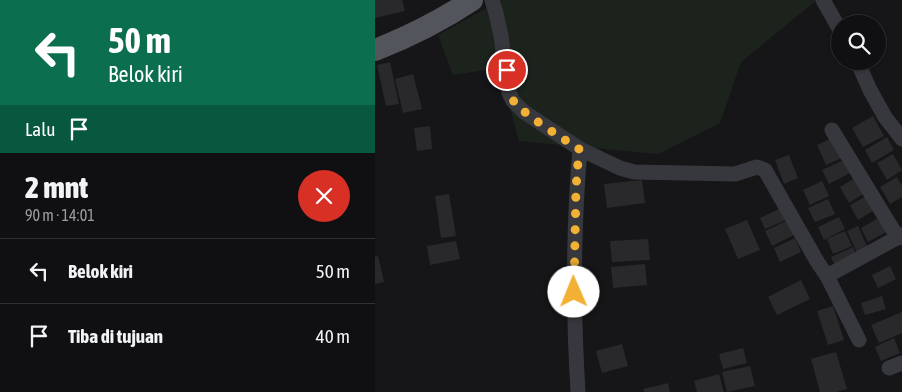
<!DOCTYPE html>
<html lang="id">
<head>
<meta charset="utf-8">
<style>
	body { margin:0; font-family:"Asap Condensed",sans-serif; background:#1e1e20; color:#f1f3f6; height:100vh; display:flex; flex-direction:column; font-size:19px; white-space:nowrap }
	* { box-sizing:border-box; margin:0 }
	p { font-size:16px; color:#9c9d9f }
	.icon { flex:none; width:28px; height:28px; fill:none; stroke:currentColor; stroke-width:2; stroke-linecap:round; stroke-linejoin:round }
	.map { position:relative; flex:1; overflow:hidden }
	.side { display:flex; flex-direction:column; background:#101012; width:375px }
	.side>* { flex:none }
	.top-card { background:#0b6e4f; color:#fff; overflow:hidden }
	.fabs { position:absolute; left:456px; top:15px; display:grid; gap:10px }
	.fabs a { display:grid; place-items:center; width:55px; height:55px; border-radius:50%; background:#101012; box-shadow:0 1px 4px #0004,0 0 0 1px #303032; font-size:25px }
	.pin { position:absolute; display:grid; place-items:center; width:42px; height:42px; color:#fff; margin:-21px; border:2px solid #fff; border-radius:50%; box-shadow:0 1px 5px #0007 }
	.me { position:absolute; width:55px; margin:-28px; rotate:359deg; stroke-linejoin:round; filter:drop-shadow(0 0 4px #0008) }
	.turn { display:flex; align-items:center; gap:18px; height:105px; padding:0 25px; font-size:22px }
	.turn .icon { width:65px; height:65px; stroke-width:2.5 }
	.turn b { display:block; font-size:35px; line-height:42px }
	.then { display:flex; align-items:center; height:48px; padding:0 25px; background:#0003; gap:10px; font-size:19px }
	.round { display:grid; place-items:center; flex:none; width:52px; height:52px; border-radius:26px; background:#1e1e20 }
	.head { display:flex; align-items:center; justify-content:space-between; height:85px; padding:0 25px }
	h1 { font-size:30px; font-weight:800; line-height:38px }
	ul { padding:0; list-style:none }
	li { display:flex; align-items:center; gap:15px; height:65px; padding:0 25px; border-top:1px solid #303032 }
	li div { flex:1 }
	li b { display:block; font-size:19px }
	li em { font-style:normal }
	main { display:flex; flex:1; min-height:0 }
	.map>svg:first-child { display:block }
	.green { fill:#1c231d }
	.building { fill:#29292c }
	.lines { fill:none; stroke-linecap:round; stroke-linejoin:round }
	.street { stroke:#37383d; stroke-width:15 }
	.primary { stroke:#53555c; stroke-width:22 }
	.route { stroke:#f2b134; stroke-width:9; stroke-dasharray:0 16.2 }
</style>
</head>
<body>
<main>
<section class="side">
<div class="top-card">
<div class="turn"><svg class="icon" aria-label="left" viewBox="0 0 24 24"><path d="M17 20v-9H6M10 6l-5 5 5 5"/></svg><div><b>50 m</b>Belok kiri</div></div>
<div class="then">Lalu<svg class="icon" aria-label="arrive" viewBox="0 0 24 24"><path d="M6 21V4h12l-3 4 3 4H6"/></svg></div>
</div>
<div class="head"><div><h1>2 mnt</h1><p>90 m · 14:01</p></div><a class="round" style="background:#d93025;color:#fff"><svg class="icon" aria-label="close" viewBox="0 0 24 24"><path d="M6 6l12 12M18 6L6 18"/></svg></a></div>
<ul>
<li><svg class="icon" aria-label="left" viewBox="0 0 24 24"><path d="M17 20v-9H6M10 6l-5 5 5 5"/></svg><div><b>Belok kiri</b></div><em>50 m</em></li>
<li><svg class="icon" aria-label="arrive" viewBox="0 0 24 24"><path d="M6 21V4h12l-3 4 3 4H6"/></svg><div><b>Tiba di tujuan</b></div><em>40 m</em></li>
</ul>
</section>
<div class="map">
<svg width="527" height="392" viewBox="0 0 527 392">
	<rect width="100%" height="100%" fill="#161618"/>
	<polygon class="green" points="126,0 442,0 366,62 345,123 283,154 144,141 124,68 78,75 63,35"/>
	<g class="building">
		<polygon points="0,0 27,0 30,11 0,18"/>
		<polygon points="15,62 24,104 11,106 2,65"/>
		<polygon points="38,74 47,109 28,113 20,79"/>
		<polygon points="498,116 509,136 488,147 477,128"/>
		<polygon points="55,126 57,149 42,151 39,128"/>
		<polygon points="460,137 469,157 451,165 442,145"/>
		<polygon points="512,137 519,150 497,163 490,150"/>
		<polygon points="518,154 527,170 512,180 502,163"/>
		<polygon points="414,155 423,178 409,184 400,160"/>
		<polygon points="471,159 477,172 454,184 447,170"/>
		<polygon points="522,177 527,186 527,197 515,204 505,187"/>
		<polygon points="480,178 490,193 474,203 465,187"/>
		<polygon points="267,180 270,203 232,208 229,184"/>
		<polygon points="447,181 454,196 435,205 428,190"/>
		<polygon points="74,194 81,236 66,238 60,196"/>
		<polygon points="493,195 501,209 483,220 475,205"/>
		<polygon points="453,199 460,214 440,222 433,208"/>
		<polygon points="406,208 411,220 390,229 385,218"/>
		<polygon points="507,216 515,230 493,242 486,228"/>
		<polygon points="464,217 470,229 449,240 443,227"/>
		<polygon points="372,220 385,250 363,259 350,229"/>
		<polygon points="413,220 419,235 397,246 390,231"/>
		<polygon points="483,226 495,253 484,257 472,231"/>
		<polygon points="470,231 477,246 458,254 452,239"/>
		<polygon points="420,238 426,252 405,262 399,248"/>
		<polygon points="273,239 275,260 237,262 235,241"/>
		<polygon points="81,241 85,259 55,265 52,246"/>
		<polygon points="478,247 483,258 461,268 456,257"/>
		<polygon points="3,256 9,282 0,284 0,257"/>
		<polygon points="270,264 272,285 238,288 236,267"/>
		<polygon points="515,266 521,279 503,288 497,275"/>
		<polygon points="426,280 435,299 402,315 393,297"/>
		<polygon points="507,296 511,309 490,315 486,303"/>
		<polygon points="458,306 469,340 453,345 442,311"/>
		<polygon points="527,312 527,333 504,343 496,325"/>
		<polygon points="519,338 525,353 506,361 500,347"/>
		<polygon points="247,344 253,366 227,373 221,351"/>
		<polygon points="368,348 372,363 348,369 344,354"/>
		<polygon points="461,352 472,389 461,392 445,392 436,359"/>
		<polygon points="375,366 380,386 352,392 347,372"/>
		<polygon points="344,374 349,392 322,392 319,381"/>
		<polygon points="293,383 295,392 269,392 268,389"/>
	</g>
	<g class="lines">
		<g class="street">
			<polyline points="117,0 121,13 126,36 134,93 138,101 149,112 205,149 245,168 259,172 360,174 382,167 390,170 443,263 452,276"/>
			<polyline points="448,0 465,30"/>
			<polyline points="482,61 495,90 510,117 527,139"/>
			<polyline points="457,130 523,238"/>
			<polyline points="484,340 452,276 527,235"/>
			<polyline points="514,368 527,363"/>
			<path d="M203,392C198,311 198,230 205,149"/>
		</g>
		<path class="primary" d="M0,50C33,37 67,20 97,0"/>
	</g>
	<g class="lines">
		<path class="route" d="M132,70C133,78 132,89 136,97C143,112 188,138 204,149L201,188L199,292"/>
	</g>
</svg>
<div class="fabs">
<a><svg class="icon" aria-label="search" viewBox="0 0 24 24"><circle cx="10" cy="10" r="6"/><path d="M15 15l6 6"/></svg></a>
</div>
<div class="pin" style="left:132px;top:70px;background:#d93025"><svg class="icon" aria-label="arrive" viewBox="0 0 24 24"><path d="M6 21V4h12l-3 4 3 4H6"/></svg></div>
<svg class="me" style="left:199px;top:292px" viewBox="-20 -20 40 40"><circle r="19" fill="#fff"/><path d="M0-13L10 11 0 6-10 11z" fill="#f2b134"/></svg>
</div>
</main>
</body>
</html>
